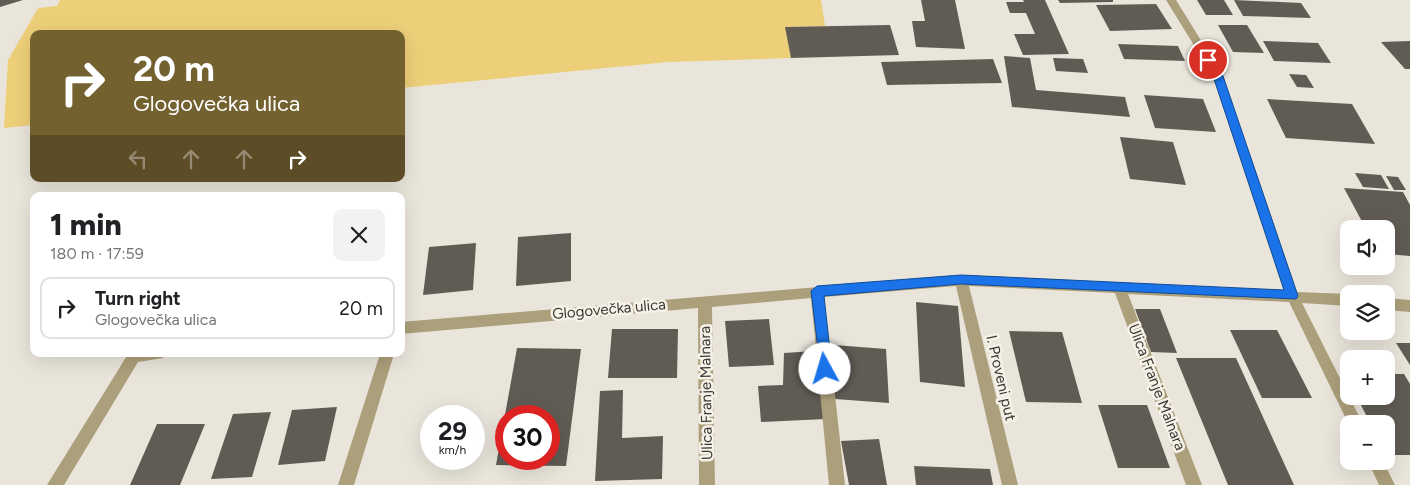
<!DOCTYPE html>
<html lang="en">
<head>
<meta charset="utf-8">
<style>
	body { margin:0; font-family:Figtree,sans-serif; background:#f2f2f2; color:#202124; height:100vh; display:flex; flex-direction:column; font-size:19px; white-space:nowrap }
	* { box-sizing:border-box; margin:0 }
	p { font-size:16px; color:#757577 }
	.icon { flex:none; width:28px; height:28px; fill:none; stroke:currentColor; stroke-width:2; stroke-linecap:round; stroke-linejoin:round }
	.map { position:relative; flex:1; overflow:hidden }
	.sheet { position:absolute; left:30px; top:192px; width:375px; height:165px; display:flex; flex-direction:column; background:#fff; border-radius:10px; box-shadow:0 5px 20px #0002 }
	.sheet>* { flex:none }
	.hud { position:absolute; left:30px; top:30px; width:375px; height:152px; border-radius:10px; box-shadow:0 5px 20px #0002; background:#736130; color:#fff; overflow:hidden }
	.buttons { position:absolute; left:1340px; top:220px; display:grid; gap:10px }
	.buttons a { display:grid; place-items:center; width:55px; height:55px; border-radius:10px; background:#fff; box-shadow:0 5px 20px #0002; font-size:25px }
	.speed { position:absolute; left:420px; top:405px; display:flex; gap:10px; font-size:25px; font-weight:700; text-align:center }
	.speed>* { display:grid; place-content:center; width:65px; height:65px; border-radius:50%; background:#fff; box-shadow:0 5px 20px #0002; line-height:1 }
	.speed small { font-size:12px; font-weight:400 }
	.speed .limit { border:8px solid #d22; background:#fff; color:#111 }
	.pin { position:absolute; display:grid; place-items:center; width:42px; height:42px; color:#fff; margin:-21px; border:2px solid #fff; border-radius:50%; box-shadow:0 1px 5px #0007 }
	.me { position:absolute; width:55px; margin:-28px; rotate:354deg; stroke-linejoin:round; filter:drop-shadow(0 0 4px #0008) }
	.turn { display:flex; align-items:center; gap:18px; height:105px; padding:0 20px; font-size:22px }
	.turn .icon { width:65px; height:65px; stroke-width:2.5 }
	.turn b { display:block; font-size:35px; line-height:42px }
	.lanes { display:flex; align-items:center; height:48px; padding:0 20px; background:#0003; justify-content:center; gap:25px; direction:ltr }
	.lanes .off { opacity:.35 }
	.round { display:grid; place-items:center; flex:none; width:52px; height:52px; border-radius:10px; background:#f2f2f2 }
	.head { display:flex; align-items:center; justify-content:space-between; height:85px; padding:0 20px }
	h1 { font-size:30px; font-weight:800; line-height:38px }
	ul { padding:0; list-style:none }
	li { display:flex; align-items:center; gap:15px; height:62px; margin:0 10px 8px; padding:0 10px; border:2px solid #e0e0e0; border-radius:10px }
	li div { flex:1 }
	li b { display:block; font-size:19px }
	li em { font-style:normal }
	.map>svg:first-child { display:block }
	.green { fill:#eecf79 }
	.building { fill:#605c54; fill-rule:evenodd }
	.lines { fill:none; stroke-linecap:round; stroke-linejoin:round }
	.minor { fill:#ac9f7b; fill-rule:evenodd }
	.route { fill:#1a73e8; stroke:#114b97 }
	.labels { text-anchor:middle; stroke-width:5; stroke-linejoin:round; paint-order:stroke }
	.street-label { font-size:15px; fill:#3a3834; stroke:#f6f2e8 }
</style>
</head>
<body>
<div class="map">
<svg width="1410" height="485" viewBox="0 0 1410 485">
	<rect width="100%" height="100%" fill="#e9e5db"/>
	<polygon class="green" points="60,0 821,0 825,26 786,27 791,58 668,62 401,88 401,34 34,34 34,125 4,128 8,60 38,8 57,6"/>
	<g class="building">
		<polygon points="0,0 23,0 0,7"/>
		<polygon points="921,0 955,0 965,49 916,47 912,21 925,21"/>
		<polygon points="1023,0 1045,0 1069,54 1023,55 1014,34 1035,34 1026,13 1010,13 1006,2 1024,2"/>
		<polygon points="1058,0 1113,0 1113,2 1060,3"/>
		<polygon points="1197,0 1224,0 1233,15 1206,15"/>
		<polygon points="1234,0 1301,3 1311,18 1243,16"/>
		<polygon points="1156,4 1172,29 1110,31 1096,5"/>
		<polygon points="890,25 899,55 791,58 785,27"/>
		<polygon points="1218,25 1247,25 1264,53 1233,52"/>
		<polygon points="1263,41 1318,43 1331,63 1274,61"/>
		<polygon points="1410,41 1410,69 1405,69 1381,42"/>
		<polygon points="1118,44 1178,46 1185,61 1124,59"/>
		<polygon points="1004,56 1030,58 1036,90 1125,97 1130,117 1012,107"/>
		<polygon points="1053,58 1083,59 1088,73 1056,71"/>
		<polygon points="993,59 1002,83 887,85 881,62"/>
		<polygon points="1289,74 1306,75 1314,88 1297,87"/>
		<polygon points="1144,95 1203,99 1216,132 1155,128"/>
		<polygon points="1267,99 1352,104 1375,144 1286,138"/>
		<polygon points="1120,137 1173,142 1186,185 1130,179"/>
		<polygon points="1355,173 1381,175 1389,189 1363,187"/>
		<polygon points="1386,176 1398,177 1406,190 1394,190"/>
		<polygon points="1344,188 1403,192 1410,205 1410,256 1386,254 1386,229 1366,229"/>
		<polygon points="571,233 571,281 516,286 518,237"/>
		<polygon points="476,243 473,290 423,295 429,247"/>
		<polygon points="916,302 958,306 965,387 920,382"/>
		<polygon points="1135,309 1160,309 1177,353 1151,352"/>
		<polygon points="769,319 774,365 729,367 725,321"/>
		<polygon points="612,329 678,329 677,378 608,378"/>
		<polygon points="1230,330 1277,330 1312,398 1262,398"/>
		<polygon points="1009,331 1062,332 1082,403 1026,402"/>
		<polygon points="1396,343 1410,343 1410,365"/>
		<polygon points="834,345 886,349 889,403 835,399"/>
		<path d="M517,348L581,349L566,466L496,465ZM506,416H549V459H506Z"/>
		<polygon points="815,351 826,419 761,422 758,386 783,385 784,353"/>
		<polygon points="1176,358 1236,358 1294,485 1228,485"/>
		<polygon points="1386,374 1404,374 1410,384 1410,455 1389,455 1386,451 1386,424 1371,424 1356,396 1386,396"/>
		<polygon points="623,390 622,438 663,436 662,479 595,481 600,391"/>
		<polygon points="1098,405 1147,405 1170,468 1118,468"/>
		<polygon points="337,407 325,461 278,465 292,410"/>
		<polygon points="271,412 252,477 211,479 233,414"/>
		<polygon points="157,424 205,424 180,485 130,485"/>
		<polygon points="879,439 887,485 849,485 841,441"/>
		<polygon points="914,466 990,469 993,485 916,485"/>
	</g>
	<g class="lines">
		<g class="minor">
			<polygon points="1166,0 1176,0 1223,76 1297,292 1349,294 1349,306 1302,303 1363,424 1349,425 1289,302 1128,294 1202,485 1186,485 1115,293 969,286 1018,485 1002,485 956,286 824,297 845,485 829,485 811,298 712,307 715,485 699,485 698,308 401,334 401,322 961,275 1284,291 1213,76"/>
			<polygon points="1386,298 1410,300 1410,312 1386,310"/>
			<polygon points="128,354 165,354 163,358 138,362 64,485 47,485"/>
			<polygon points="380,354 394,354 354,485 338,485"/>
			<polygon points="1368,461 1383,461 1395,485 1379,485"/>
		</g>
	</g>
	<polygon class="route" points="1208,57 1212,58 1223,76 1298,296 1296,299 961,284 824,296 832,369 830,373 825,374 821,373 811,291 817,286 961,275 1284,290 1213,76 1204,60"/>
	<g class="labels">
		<g class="street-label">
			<text transform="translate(609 309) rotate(-5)" y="5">Glogovečka ulica</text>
			<text transform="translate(1001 378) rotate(77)" y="5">I. Proveni put</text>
			<text transform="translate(1157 387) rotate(69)" y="5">Ulica Franje Malnara</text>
			<text transform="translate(706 393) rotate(-91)" y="5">Ulica Franje Malnara</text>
		</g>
	</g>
</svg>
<div class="buttons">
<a><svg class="icon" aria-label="sound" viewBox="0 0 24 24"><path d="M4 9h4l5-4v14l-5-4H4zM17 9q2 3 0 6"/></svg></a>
<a><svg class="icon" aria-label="layers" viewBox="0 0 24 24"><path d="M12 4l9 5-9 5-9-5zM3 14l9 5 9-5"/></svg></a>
<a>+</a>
<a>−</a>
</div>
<div class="speed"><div>29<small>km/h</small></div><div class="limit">30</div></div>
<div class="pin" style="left:1208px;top:60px;background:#d93025"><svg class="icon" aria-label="arrive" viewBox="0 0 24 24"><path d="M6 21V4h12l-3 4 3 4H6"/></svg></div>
<svg class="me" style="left:825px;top:369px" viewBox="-20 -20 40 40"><circle r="19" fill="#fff"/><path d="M0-13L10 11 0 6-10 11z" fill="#1a73e8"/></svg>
<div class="hud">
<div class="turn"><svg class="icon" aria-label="right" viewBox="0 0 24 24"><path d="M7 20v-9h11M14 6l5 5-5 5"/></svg><div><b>20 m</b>Glogovečka ulica</div></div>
<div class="lanes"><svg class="icon off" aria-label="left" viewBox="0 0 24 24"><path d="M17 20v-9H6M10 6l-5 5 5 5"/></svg><svg class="icon off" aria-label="ahead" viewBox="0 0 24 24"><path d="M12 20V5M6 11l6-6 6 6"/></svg><svg class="icon off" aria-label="ahead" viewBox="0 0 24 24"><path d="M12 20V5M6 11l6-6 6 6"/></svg><svg class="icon" aria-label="right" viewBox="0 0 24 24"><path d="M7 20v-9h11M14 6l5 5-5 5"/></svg></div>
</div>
<section class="sheet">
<div class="head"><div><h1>1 min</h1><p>180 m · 17:59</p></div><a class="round"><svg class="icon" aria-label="close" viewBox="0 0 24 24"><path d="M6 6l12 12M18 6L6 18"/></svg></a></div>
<ul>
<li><svg class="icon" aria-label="right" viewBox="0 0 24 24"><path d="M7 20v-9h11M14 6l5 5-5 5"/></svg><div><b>Turn right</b><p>Glogovečka ulica</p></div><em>20 m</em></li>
</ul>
</section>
</div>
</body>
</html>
